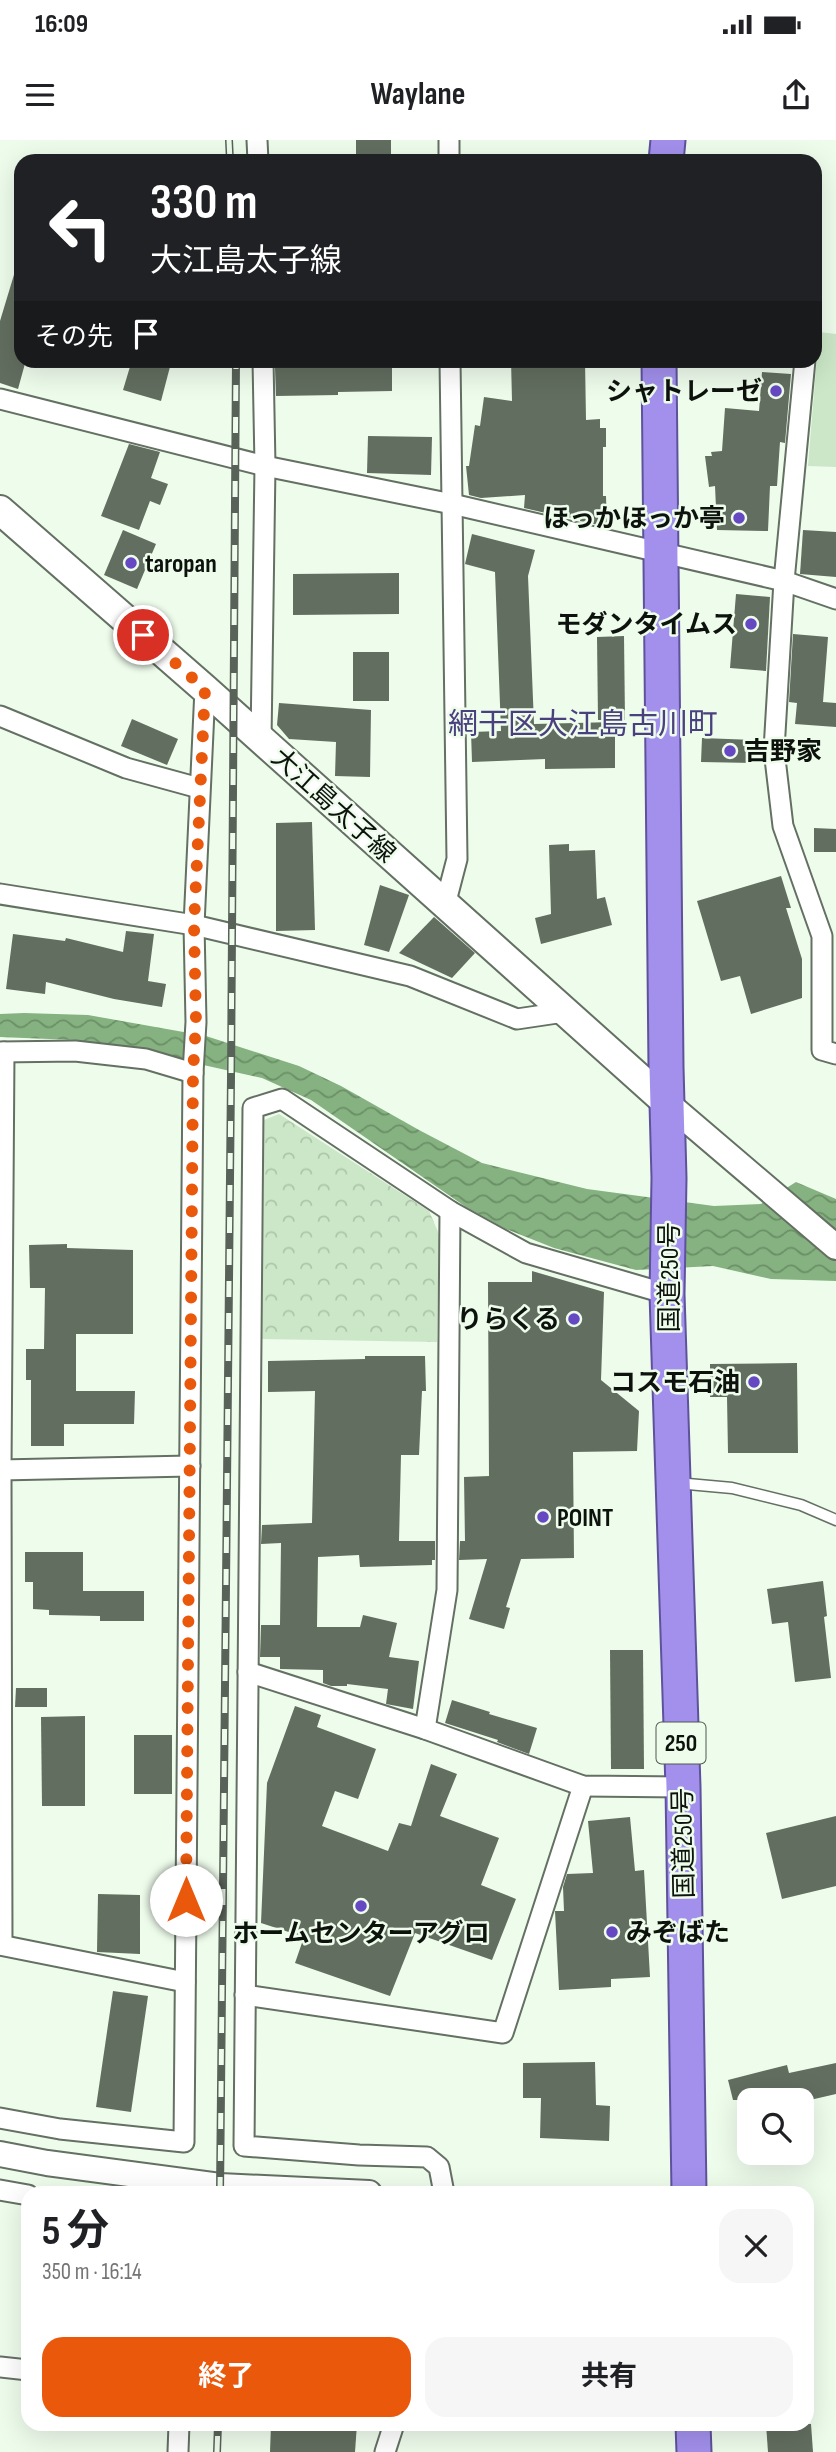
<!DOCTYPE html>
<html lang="ja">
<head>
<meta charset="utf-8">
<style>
	body { margin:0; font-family:"Sofia Sans Condensed","Noto Sans JP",sans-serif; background:#f6f6f6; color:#202124; height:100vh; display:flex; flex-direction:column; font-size:26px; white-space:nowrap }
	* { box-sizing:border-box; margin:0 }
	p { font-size:23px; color:#757577 }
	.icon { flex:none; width:38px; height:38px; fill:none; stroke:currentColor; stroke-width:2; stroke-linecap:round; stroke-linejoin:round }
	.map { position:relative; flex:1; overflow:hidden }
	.drawer { position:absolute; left:21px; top:2046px; width:793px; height:245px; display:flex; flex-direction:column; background:#fff; border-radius:21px; box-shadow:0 7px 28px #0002 }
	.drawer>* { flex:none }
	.banner { position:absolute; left:14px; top:14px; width:808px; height:214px; border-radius:21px; box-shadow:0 7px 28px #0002; background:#202124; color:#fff; overflow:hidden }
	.fabs { position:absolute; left:737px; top:1948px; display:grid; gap:14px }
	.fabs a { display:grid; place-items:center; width:77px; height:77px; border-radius:14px; background:#fff; box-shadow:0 7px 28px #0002; font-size:35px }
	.pin { position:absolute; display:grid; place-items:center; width:60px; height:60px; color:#fff; margin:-30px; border:4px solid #fff; border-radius:50%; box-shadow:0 2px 7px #0007 }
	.me { position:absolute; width:77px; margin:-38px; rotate:0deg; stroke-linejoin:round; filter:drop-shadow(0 0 5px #0008) }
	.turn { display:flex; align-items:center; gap:24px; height:147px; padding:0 21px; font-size:32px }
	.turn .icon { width:91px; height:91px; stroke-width:2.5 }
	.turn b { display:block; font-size:49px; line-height:60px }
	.then { display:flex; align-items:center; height:66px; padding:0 21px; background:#0003; gap:14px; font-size:26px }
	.round { display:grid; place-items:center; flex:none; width:74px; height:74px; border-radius:21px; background:#f6f6f6 }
	.overview { display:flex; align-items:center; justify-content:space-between; height:119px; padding:0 21px }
	h1 { font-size:42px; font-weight:700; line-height:52px }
	.primary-button { display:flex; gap:14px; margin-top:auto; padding:14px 21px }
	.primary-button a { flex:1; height:80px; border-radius:21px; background:#ea580c; color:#fff; font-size:28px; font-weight:700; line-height:80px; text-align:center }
	.primary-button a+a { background:#f6f6f6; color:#202124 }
	.status { display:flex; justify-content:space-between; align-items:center; height:49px; padding:0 35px; background:#fff; direction:ltr }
	.status svg { height:19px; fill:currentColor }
	header { display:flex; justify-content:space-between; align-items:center; height:91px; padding:0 21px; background:#fff; font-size:32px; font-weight:700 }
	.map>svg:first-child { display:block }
	.grass { fill:#cbe7c7 }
	.forest { fill:url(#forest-crowns) }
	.water { fill:url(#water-waves) }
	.building { fill:#626e60 }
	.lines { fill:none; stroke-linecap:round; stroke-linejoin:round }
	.service-casing { stroke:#637062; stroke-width:13 }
	.minor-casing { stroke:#637062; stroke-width:23 }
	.tertiary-casing { stroke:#637062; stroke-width:28 }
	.secondary-casing { stroke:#637062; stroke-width:32 }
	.trunk-casing { stroke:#5e529b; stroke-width:37 }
	.service { stroke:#fff; stroke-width:10 }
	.minor { stroke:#fff; stroke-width:19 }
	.tertiary { stroke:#fff; stroke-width:24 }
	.secondary { stroke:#fff; stroke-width:28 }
	.trunk { stroke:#a290ec; stroke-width:33 }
	.rail-casing { stroke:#596259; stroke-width:8 }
	.rail { stroke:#eefcec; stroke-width:5; stroke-dasharray:16; stroke-linecap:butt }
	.route { stroke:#ea580c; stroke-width:12; stroke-dasharray:0 21.6 }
	.poi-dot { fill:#6649c2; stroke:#eefcec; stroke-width:2.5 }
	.labels { text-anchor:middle; stroke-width:5; stroke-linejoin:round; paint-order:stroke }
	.shield { fill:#eefcec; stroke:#505850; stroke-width:2 }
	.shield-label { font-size:24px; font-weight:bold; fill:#0d120d }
	.poi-label { font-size:26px; font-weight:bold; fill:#0d120d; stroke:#eefcec; text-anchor:end }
	.street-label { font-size:26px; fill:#0d120d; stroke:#eefcec }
	.quarter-label { font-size:30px; fill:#4b407e; stroke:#eefcec }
</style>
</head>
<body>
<div class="status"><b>16:09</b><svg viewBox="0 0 49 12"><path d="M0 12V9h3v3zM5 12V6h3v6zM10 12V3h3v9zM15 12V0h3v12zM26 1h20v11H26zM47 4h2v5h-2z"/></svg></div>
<header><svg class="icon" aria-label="menu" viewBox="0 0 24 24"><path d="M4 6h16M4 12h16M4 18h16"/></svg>Waylane<svg class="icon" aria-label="share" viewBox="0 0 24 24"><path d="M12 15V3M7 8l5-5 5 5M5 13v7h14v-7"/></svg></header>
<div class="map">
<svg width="836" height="2312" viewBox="0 0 836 2312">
	<defs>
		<pattern id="forest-crowns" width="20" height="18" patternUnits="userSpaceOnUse" patternTransform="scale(1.75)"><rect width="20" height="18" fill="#cbe7c7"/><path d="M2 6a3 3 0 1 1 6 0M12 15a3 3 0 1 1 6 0" fill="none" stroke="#adc5aa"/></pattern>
		<pattern id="water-waves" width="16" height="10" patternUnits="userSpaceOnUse" patternTransform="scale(1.75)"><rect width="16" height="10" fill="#85b280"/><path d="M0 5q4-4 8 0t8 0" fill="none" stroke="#6b8f67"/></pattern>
	</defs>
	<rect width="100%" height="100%" fill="#eefcec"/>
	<polygon class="grass" points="819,192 836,194 836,327 808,326"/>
	<polygon class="forest" points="279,974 429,1071 439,1094 437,1202 262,1199 264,980"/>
	<polygon class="water" points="24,873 88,875 206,896 299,926 341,946 419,990 482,1023 587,1049 714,1066 761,1064 796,1042 836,1059 836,1141 771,1139 713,1126 636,1130 554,1108 506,1089 466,1067 311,960 262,938 172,918 134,907 74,900 0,897 0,874"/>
	<g class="building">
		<rect x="356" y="0" width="35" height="21"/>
		<polygon points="16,128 21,129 21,220 26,220 18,249 0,243 0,181"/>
		<polygon points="132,220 161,220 171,223 161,261 123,250"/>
		<polygon points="511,220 585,220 586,280 600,279 600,288 606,288 606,307 603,307 603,356 606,356 607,387 580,381 580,378 563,377 524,368 525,355 481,358 469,355 466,326 469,326 475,285 480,286 484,257 512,261"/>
		<polygon points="292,221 338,221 338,227 392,225 392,251 338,252 338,255 276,256 275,228 292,228"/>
		<polygon points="762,232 791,234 785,303 780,302 777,346 770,346 768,391 717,390 715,346 709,347 705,316 712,316 711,312 722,311 725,268 759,271"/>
		<polygon points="368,296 432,297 431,335 367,333"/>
		<polygon points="129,304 160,312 151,338 168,344 160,365 150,361 139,390 101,376"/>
		<polygon points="123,390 156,404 137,449 104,435"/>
		<polygon points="803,390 836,392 836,437 800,434"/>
		<polygon points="472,394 535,410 528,436 534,584 615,582 615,628 545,629 545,619 472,622 471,592 501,591 495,432 465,424"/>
		<polygon points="399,433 399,474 293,475 293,434"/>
		<polygon points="736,454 770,457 766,531 730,528"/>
		<polygon points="793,494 828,497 823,562 836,563 836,587 795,584 797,563 789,562"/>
		<polygon points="624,496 625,580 598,580 597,497"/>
		<rect x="353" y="512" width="36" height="49"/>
		<polygon points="279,563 371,570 370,637 335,636 336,602 289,599 277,585"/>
		<polygon points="132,579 178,599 167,625 121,606"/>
		<polygon points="702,598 754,600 753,623 701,622"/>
		<polygon points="312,682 315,790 276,791 276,683"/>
		<polygon points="814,688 836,689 836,712 814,712"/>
		<polygon points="569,704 569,711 595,710 597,759 605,757 612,785 541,804 535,778 551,774 549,705"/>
		<polygon points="781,736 791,768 786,768 802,819 802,858 751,874 740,836 721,841 697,761"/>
		<polygon points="380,745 409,755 389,812 364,805"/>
		<polygon points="434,777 475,813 452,838 399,813"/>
		<polygon points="126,791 154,794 148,841 166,844 162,867 114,859 46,842 45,854 6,849 13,794 65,801 66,798 123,812"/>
		<polygon points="67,1104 67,1108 133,1110 133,1194 76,1194 76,1251 135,1251 134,1284 64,1284 64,1306 31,1306 31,1240 26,1240 26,1209 44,1209 45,1148 30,1148 29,1105"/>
		<polygon points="532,1131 604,1152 601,1240 639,1271 637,1311 573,1312 574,1418 521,1419 506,1467 510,1468 504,1489 469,1479 487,1419 459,1420 460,1401 465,1401 464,1337 489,1336 488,1142 532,1142"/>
		<polygon points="365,1216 425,1216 426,1251 422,1251 419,1315 401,1315 399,1401 435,1401 435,1420 432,1420 432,1425 360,1427 359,1415 318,1417 317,1487 360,1487 363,1475 397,1483 389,1517 419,1521 413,1569 386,1564 388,1549 347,1544 347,1546 331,1546 323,1543 323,1530 280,1529 280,1517 260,1517 261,1485 280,1485 281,1403 261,1404 262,1385 312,1383 315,1251 268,1252 268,1221 365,1219"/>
		<polygon points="797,1223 798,1313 728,1313 727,1257 710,1257 710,1224"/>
		<polygon points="25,1412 83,1412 83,1451 144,1451 144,1481 100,1481 100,1476 49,1475 49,1470 33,1469 33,1442 25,1442"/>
		<polygon points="823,1441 827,1476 824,1477 831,1538 795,1542 788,1482 772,1484 767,1449"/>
		<polygon points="610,1510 643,1510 644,1629 611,1629"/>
		<polygon points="16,1548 47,1548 47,1567 15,1567"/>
		<polygon points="452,1560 490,1572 489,1574 537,1588 529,1614 497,1602 498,1600 445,1583"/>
		<polygon points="295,1566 321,1575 317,1587 376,1609 358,1659 335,1651 322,1686 388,1711 399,1683 411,1686 431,1624 457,1634 440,1676 499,1698 481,1745 516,1759 492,1820 415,1793 390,1856 295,1823 304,1797 261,1783 267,1643"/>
		<polygon points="85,1576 85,1666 42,1666 41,1577"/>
		<rect x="134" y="1595" width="38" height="59"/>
		<polygon points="836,1676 836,1746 782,1759 766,1693"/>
		<polygon points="630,1677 635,1731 644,1730 650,1837 611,1839 611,1847 559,1850 555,1771 564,1771 563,1747 567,1734 593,1733 588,1681"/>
		<polygon points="98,1754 140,1755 140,1814 97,1812"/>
		<polygon points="113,1851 148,1856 131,1972 96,1967"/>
		<polygon points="595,1922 596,1965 610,1966 609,2001 540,1998 541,1958 523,1958 523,1923"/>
		<polygon points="836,1923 836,1954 810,1960 733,1960 728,1940 787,1925 789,1933"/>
		<polygon points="271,2284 357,2284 355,2312 270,2312"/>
		<polygon points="766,2284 811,2284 813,2312 768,2312"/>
	</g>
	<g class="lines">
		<defs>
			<polyline id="service" points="677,1343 732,1348 801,1365 836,1380"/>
			<g id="minor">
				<polyline points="257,0 258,21"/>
				<polyline points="449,0 449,21"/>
				<polyline points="805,220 784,441 774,610 783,686 822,796 822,910 836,914"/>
				<polyline points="0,259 265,326 452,364 784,441 836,459"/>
				<polyline points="0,576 126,628 199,648"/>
				<polyline points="261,600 265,326 263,220"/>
				<polyline points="0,754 194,785 410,836 517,879 564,872"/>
				<polyline points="445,765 457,719 450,220"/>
				<polyline points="0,912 75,911 146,919 193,933"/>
				<polyline points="0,1330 190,1326"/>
				<polyline points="248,1532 425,1589 583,1646 683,1647"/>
				<polyline points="425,1589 447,1450 450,1071"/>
				<polyline points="0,1805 185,1842"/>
				<polyline points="2,1805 1,1330 4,912"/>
				<polyline points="245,1855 503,1893 583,1646"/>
				<polyline points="0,1978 60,1989 184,2002 193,933 196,882 194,785 205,549"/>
				<polyline points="0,2050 28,2055"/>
				<polyline points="444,2053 439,2027 427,2017 359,2015 244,2006 253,968 282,959 450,1071 526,1113 667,1154"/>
				<polyline points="0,2227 28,2230"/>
				<polyline points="178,2312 179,2284"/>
				<polyline points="385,2312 394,2284"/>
			</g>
			<g id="tertiary">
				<polyline points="666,962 836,1107"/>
				<polyline points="0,2014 47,2023 220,2046 369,2053"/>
			</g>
			<polyline id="secondary" points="0,370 205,549 666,962"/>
			<g id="trunk">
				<polyline points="666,21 668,0"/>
				<polyline points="659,220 666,927 669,1038 667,1154 683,1647 689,2053"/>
				<polyline points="693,2284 694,2312"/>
			</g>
		</defs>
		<use href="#service" class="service-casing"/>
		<use href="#minor" class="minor-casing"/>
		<use href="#tertiary" class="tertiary-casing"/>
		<use href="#secondary" class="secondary-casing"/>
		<use href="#trunk" class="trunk-casing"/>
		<use href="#service" class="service"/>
		<use href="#minor" class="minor"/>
		<use href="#tertiary" class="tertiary"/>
		<use href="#secondary" class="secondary"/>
		<use href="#trunk" class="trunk"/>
		<defs>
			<g id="rail">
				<polyline points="229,0 230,21"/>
				<polyline points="220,2053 231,937 236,220"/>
				<polyline points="217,2312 218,2284"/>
			</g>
		</defs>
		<use href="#rail" class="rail-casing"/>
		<use href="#rail" class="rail"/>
	</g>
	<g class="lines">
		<polyline class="route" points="143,495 205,549 194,785 196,882 193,933 186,1760"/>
	</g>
	<g class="poi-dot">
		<circle cx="776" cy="251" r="7"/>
		<circle cx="739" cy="378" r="7"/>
		<circle cx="131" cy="423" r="7"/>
		<circle cx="751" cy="484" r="7"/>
		<circle cx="730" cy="611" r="7"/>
		<circle cx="574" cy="1179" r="7"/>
		<circle cx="754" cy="1242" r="7"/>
		<circle cx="543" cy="1377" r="7"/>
		<circle cx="361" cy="1766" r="7"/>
		<circle cx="612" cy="1792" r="7"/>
	</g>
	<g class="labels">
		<rect class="shield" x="656.5" y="1582.5" width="49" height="41" rx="5"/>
		<g class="shield-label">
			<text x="681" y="1611">250</text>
		</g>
		<g class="poi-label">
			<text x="762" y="260">シャトレーゼ</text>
			<text x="725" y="387">ほっかほっか亭</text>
			<text x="145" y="432" text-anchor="start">taropan</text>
			<text x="737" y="493">モダンタイムス</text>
			<text x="744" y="620" text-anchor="start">吉野家</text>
			<text x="560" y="1188">りらくる</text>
			<text x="740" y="1251">コスモ石油</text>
			<text x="557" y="1386" text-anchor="start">POINT</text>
			<text x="626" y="1801" text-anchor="start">みぞばた</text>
			<text x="361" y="1802" text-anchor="middle">ホームセンターアグロ</text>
		</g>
		<g class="street-label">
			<text transform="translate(334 665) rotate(42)" y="9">大江島太子線</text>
			<text transform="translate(669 1137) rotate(-90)" y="9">国道250号</text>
			<text transform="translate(683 1703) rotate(-91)" y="9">国道250号</text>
		</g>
		<g class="quarter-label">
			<text x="583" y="594">網干区大江島古川町</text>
		</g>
	</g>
</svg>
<div class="fabs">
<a><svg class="icon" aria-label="search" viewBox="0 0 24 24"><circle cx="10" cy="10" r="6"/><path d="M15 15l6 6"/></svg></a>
</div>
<div class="pin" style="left:143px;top:495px;background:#d93025"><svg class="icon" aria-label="arrive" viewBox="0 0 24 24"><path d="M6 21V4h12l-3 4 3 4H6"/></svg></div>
<svg class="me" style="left:186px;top:1760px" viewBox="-20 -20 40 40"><circle r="19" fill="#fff"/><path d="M0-13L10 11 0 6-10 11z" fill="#ea580c"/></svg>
<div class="banner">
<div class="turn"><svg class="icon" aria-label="left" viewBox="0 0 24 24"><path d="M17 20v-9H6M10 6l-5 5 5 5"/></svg><div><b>330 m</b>大江島太子線</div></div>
<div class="then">その先<svg class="icon" aria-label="arrive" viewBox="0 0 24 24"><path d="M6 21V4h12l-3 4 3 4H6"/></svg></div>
</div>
<section class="drawer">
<div class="overview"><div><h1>5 分</h1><p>350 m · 16:14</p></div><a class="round"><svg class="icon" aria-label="close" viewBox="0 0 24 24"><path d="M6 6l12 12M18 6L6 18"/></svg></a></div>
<div class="primary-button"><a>終了</a><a>共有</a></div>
</section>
</div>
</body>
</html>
